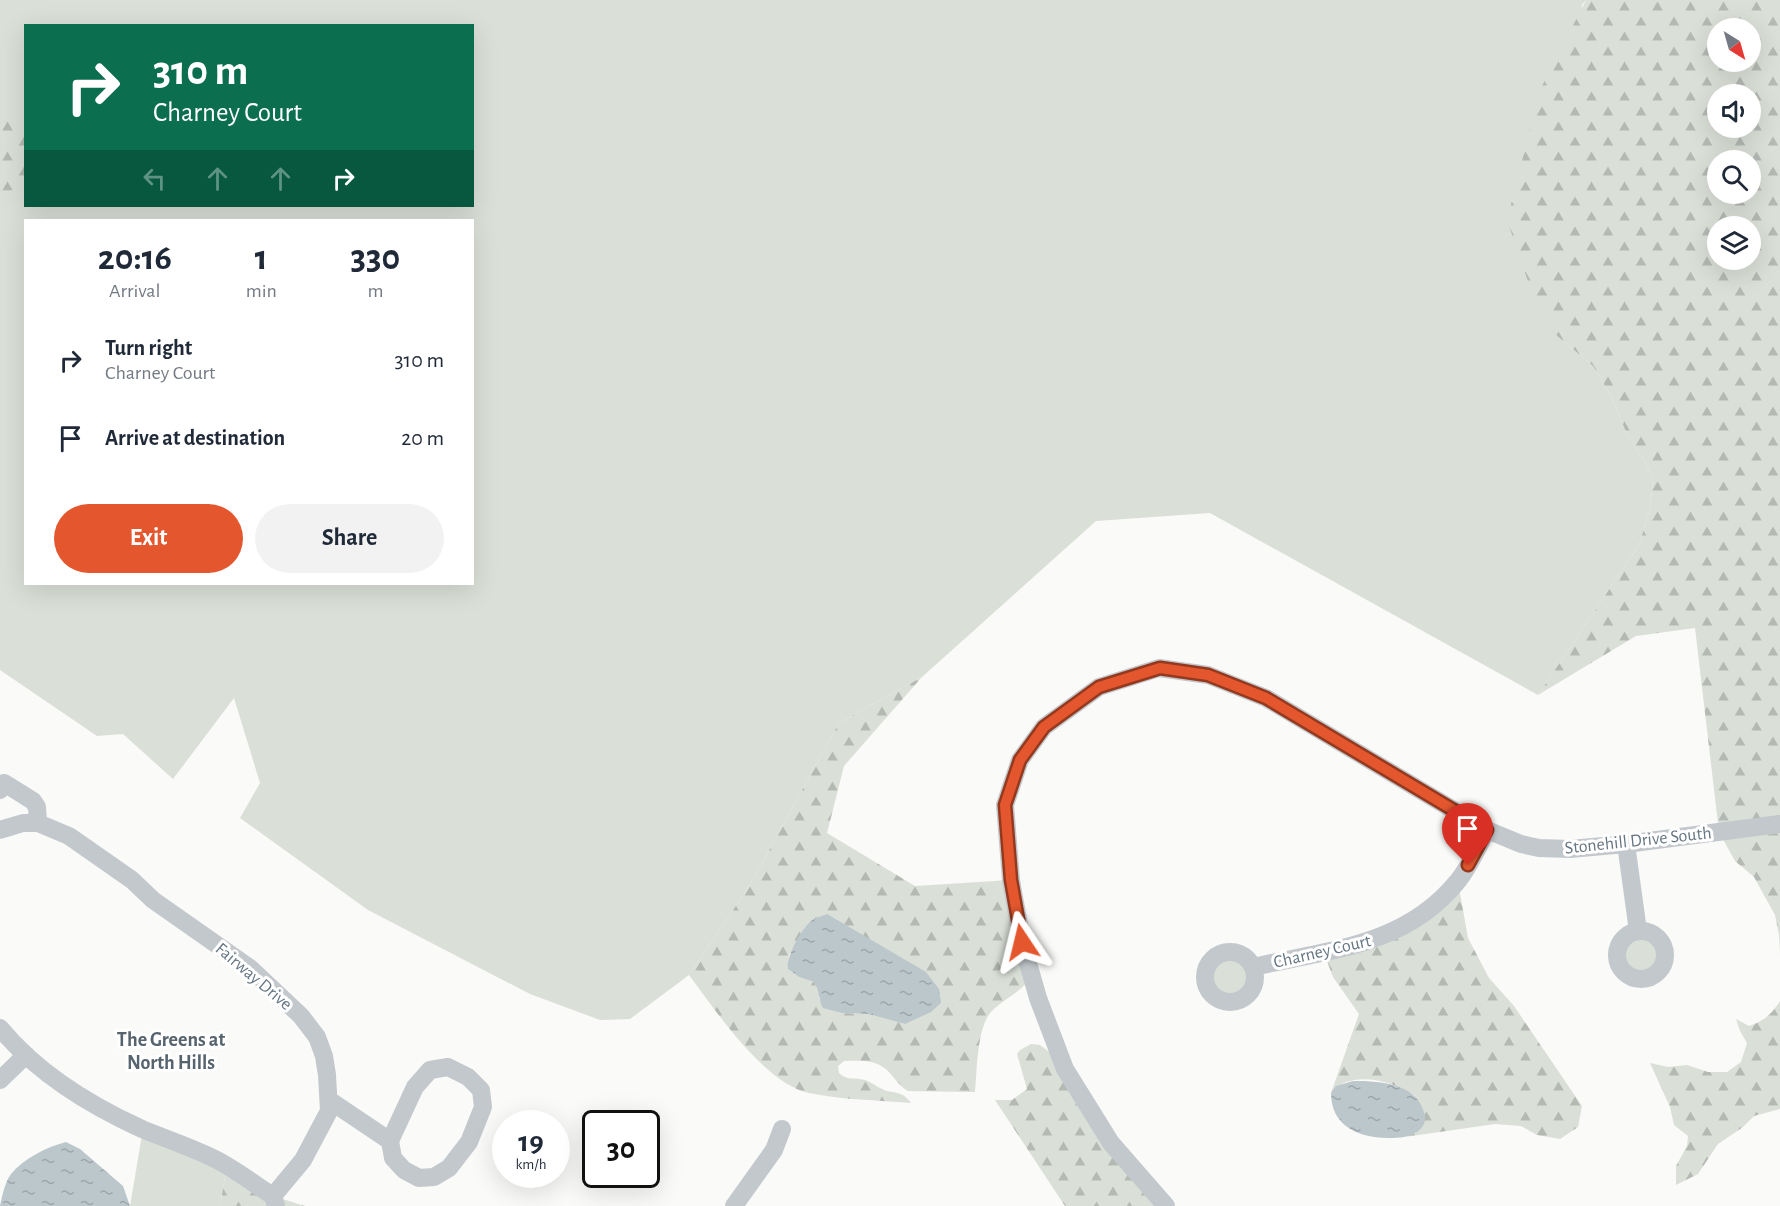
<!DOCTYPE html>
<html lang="en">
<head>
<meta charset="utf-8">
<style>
	body { margin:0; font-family:"Alegreya Sans",sans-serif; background:#f2f2f3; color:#1f2937; height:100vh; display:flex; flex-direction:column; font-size:22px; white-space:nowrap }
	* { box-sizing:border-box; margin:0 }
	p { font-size:20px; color:#747a83 }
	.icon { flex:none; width:33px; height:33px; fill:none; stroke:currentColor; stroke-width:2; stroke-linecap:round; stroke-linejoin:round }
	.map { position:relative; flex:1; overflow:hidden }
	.drawer { position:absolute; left:24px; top:219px; width:450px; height:366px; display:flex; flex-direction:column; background:#fff; border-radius:0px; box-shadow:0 6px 24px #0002 }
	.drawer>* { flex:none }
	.banner { position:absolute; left:24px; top:24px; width:450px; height:183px; border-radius:0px; box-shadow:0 6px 24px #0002; background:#0b6e4f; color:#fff; overflow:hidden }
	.needle { width:39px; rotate:143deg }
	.buttons { position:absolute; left:1707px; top:18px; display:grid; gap:12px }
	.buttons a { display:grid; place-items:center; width:54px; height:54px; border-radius:50%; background:#fff; box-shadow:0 6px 24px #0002; font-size:30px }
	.speed { position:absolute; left:492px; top:1110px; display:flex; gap:12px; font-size:30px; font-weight:700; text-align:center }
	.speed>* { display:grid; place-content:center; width:78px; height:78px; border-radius:50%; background:#fff; box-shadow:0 6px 24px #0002; line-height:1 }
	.speed small { font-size:15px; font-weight:400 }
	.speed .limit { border:3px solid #111; border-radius:9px; background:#fff; color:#111 }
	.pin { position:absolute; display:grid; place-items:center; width:51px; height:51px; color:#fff; margin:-62px -26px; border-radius:50% 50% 50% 0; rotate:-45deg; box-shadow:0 0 6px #0007 }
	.pin .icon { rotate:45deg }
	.me { position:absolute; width:66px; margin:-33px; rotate:350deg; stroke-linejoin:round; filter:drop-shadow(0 0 4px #0008) }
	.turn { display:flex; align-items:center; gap:21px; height:126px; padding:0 30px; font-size:27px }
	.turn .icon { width:78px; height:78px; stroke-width:2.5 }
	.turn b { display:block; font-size:42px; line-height:51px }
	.lanes { display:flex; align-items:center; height:57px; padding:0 30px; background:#0003; justify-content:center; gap:30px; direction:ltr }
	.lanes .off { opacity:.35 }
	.eta { display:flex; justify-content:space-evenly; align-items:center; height:102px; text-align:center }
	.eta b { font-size:36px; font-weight:600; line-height:42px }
	.button { display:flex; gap:12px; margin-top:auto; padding:12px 30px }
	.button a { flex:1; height:69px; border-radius:36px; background:#e4572e; color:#fff; font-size:24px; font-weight:600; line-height:69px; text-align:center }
	.button a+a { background:#f2f2f3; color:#1f2937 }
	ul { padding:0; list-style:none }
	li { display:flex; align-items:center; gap:18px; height:78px; padding:0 30px }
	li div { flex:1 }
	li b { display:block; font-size:22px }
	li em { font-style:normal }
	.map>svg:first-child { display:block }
	.green { fill:#dadfd7; fill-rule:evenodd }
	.forest { fill:url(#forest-firs); fill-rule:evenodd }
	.water { fill:url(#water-ripples) }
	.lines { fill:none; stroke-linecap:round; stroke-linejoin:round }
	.street { stroke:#c3c8cc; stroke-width:18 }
	.route-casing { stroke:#94391e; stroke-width:15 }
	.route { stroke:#e4572e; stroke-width:10 }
	.labels { text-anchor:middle; stroke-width:6; stroke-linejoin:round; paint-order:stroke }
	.street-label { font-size:18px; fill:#657683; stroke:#fff }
	.neighbourhood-label { font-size:20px; font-weight:bold; fill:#57646e; stroke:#fff }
</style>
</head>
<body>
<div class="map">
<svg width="1780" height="1206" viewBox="0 0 1780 1206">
	<defs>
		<pattern id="forest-firs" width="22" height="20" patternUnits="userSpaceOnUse" patternTransform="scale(1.5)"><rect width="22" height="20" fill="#dadfd7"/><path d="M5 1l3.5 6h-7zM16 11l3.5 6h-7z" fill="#b4b9b4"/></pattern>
		<pattern id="water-ripples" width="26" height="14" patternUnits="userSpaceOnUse" patternTransform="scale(1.5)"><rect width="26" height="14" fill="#bbc7cb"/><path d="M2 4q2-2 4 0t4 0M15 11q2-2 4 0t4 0" fill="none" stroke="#9ca6aa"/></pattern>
	</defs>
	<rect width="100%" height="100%" fill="#fafaf8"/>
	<g class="green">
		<path d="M0,0H1586L1582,5L1556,335L1593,366L1611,396L1626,432L1645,462L1653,480L1650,509L1639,545L1538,695L1210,513L1096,521L922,677L839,723L750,885L689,975L630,1019L600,1020L530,994L368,910L240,818L260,783L234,698L173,779L123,734L97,736L0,670ZM26,26H472V206H26ZM26,220H472V584H26Z"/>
		<circle cx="1641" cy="955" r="24"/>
		<circle cx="1230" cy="977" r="24"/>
		<polygon points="143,1129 227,1166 220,1206 130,1206"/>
	</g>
	<g class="forest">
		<path d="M1586,0H1780V954L1779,935L1775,915L1754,877L1735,861L1719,832L1695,628L1636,636L1538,695L1639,545L1650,509L1653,480L1645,462L1626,432L1611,396L1593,366L1556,335L1532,293L1507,220L1540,90ZM1718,28H1750V62H1718ZM1718,94H1750V128H1718ZM1718,160H1750V194H1718ZM1718,226H1750V260H1718Z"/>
		<polygon points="0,98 7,110 25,132 25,187 18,190 0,191"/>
		<path d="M922,677L844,766L827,833L915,886L1011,880L1031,978C1018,994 1004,999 991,1012C977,1027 977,1071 975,1092L908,1091C898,1085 895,1078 887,1070C874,1059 860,1061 844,1061L838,1066L839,1073C847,1081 855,1077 865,1080C873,1083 880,1089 887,1091C898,1093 904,1093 911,1103C877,1100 842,1100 809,1093C765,1084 715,1010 689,975L750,885L839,723ZM804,929L905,1024L868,1014L842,1013L819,999L820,991L814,982L799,977L788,969L789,955Z"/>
		<path d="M1458,882L1468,938L1489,978L1514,1006L1582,1106L1578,1127L1560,1139L1537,1135L1521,1126L1495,1124L1398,1138L1416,1133L1415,1096C1394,1081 1350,1069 1331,1093L1359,1014L1333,977L1324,953L1391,933Z"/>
		<path d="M1780,1001V1109L1754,1116L1743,1127L1718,1144L1698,1174L1676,1185V1166L1687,1146L1688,1136L1674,1125L1670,1107L1650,1063L1668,1067L1687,1065L1708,1072H1727L1741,1062L1747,1043L1740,1031L1736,1019L1749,1026C1764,1021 1771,1015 1780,1001Z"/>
		<polygon points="1031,1044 1040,1045 1056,1057 1166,1206 1065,1206 995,1100 1012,1100 1027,1089 1017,1054 1020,1050"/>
		<polygon points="227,1166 273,1196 305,1206 220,1206"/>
	</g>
	<g class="water">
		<path d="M827,914L926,972L939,989L941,1003L931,1012L905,1024L868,1014L842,1013L823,1008C818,998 820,991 814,982L799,977L788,969C785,958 803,925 814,919C817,917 823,916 827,914Z"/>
		<path d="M1353,1081C1378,1081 1415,1082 1424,1112C1427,1120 1424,1127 1417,1132C1409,1137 1398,1138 1389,1138C1360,1138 1331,1127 1331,1093L1336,1086Z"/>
		<path d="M66,1142L80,1149L123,1186L130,1206H0C2,1196 5,1182 11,1174C24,1158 47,1147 66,1142Z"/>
	</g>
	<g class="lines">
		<g class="street">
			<polyline points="0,790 4,783 33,801 37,807 38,823"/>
			<polyline points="0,830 23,823 38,823 69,836 132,880 153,900 250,968 301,1016 317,1037 324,1056 327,1075 329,1111 303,1160 273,1196"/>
			<polyline points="1626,844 1638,931"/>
			<circle cx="1641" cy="955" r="24"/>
			<circle cx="1230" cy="977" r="25"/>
			<path d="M1253,967C1328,950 1405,946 1457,882C1469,868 1478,847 1487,830"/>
			<path d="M0,1028C37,1073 89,1105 142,1129C166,1139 191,1147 215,1159C235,1169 254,1184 273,1196L276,1206"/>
			<polygon points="448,1067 468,1077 481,1090 483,1107 469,1142 449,1168 434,1177 419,1178 404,1170 393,1158 390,1141 415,1087 430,1070"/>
			<polyline points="0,1080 26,1055"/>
			<polyline points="329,1100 390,1141"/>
			<polyline points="734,1206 774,1150 782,1129"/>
			<polyline points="1166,1206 1111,1143 1065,1069 1038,998 1022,942 1011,880 1005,805 1020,760 1044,727 1099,687 1159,668 1208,675 1266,698 1487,830 1521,844 1539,848 1570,849 1626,844 1780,824"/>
		</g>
	</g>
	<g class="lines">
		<defs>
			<polyline id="route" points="1022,942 1011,880 1005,805 1020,760 1044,727 1099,687 1160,668 1208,675 1266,698 1487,830 1468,865"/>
		</defs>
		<use href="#route" class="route-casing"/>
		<use href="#route" class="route"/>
	</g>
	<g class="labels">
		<g class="street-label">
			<text transform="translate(1638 840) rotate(-6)" y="6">Stonehill Drive South</text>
			<text transform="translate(1322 951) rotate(-13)" y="6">Charney Court</text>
			<text transform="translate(254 976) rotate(40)" y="6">Fairway Drive</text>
		</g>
		<g class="neighbourhood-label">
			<text x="171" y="1046">The Greens at<tspan x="171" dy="23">North Hills</tspan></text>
		</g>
	</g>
</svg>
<div class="buttons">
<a><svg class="needle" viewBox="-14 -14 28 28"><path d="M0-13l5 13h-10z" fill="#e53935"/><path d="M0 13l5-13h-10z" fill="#747a83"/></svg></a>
<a><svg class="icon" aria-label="sound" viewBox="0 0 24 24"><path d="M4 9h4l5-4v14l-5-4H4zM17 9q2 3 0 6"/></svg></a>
<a><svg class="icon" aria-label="search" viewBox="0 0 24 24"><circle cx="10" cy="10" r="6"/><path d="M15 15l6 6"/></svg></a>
<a><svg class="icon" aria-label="layers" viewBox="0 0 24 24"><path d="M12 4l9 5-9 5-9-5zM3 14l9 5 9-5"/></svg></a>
</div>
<div class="speed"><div>19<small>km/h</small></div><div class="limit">30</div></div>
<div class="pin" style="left:1468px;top:865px;background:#d93025"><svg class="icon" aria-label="arrive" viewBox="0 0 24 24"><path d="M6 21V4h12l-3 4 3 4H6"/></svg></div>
<svg class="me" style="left:1022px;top:942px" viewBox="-20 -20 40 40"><path d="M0-17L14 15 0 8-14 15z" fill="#e4572e" stroke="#fff" stroke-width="4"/></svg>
<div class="banner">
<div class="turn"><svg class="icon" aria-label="right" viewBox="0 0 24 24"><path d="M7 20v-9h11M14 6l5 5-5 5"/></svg><div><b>310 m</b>Charney Court</div></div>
<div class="lanes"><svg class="icon off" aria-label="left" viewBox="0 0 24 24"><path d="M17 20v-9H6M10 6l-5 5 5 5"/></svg><svg class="icon off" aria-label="ahead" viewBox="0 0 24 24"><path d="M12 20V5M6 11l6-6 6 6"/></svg><svg class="icon off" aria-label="ahead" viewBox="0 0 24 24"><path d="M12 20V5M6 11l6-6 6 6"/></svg><svg class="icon" aria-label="right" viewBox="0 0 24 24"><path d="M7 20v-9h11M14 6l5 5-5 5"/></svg></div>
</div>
<section class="drawer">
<div class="eta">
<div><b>20:16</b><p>Arrival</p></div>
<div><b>1</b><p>min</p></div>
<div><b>330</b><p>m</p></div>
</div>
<ul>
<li><svg class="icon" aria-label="right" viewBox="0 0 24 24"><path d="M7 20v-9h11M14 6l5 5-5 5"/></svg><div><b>Turn right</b><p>Charney Court</p></div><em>310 m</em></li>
<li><svg class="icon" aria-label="arrive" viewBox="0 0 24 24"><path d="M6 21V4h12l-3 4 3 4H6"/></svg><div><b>Arrive at destination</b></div><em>20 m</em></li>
</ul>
<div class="button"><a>Exit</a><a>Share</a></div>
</section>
</div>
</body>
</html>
